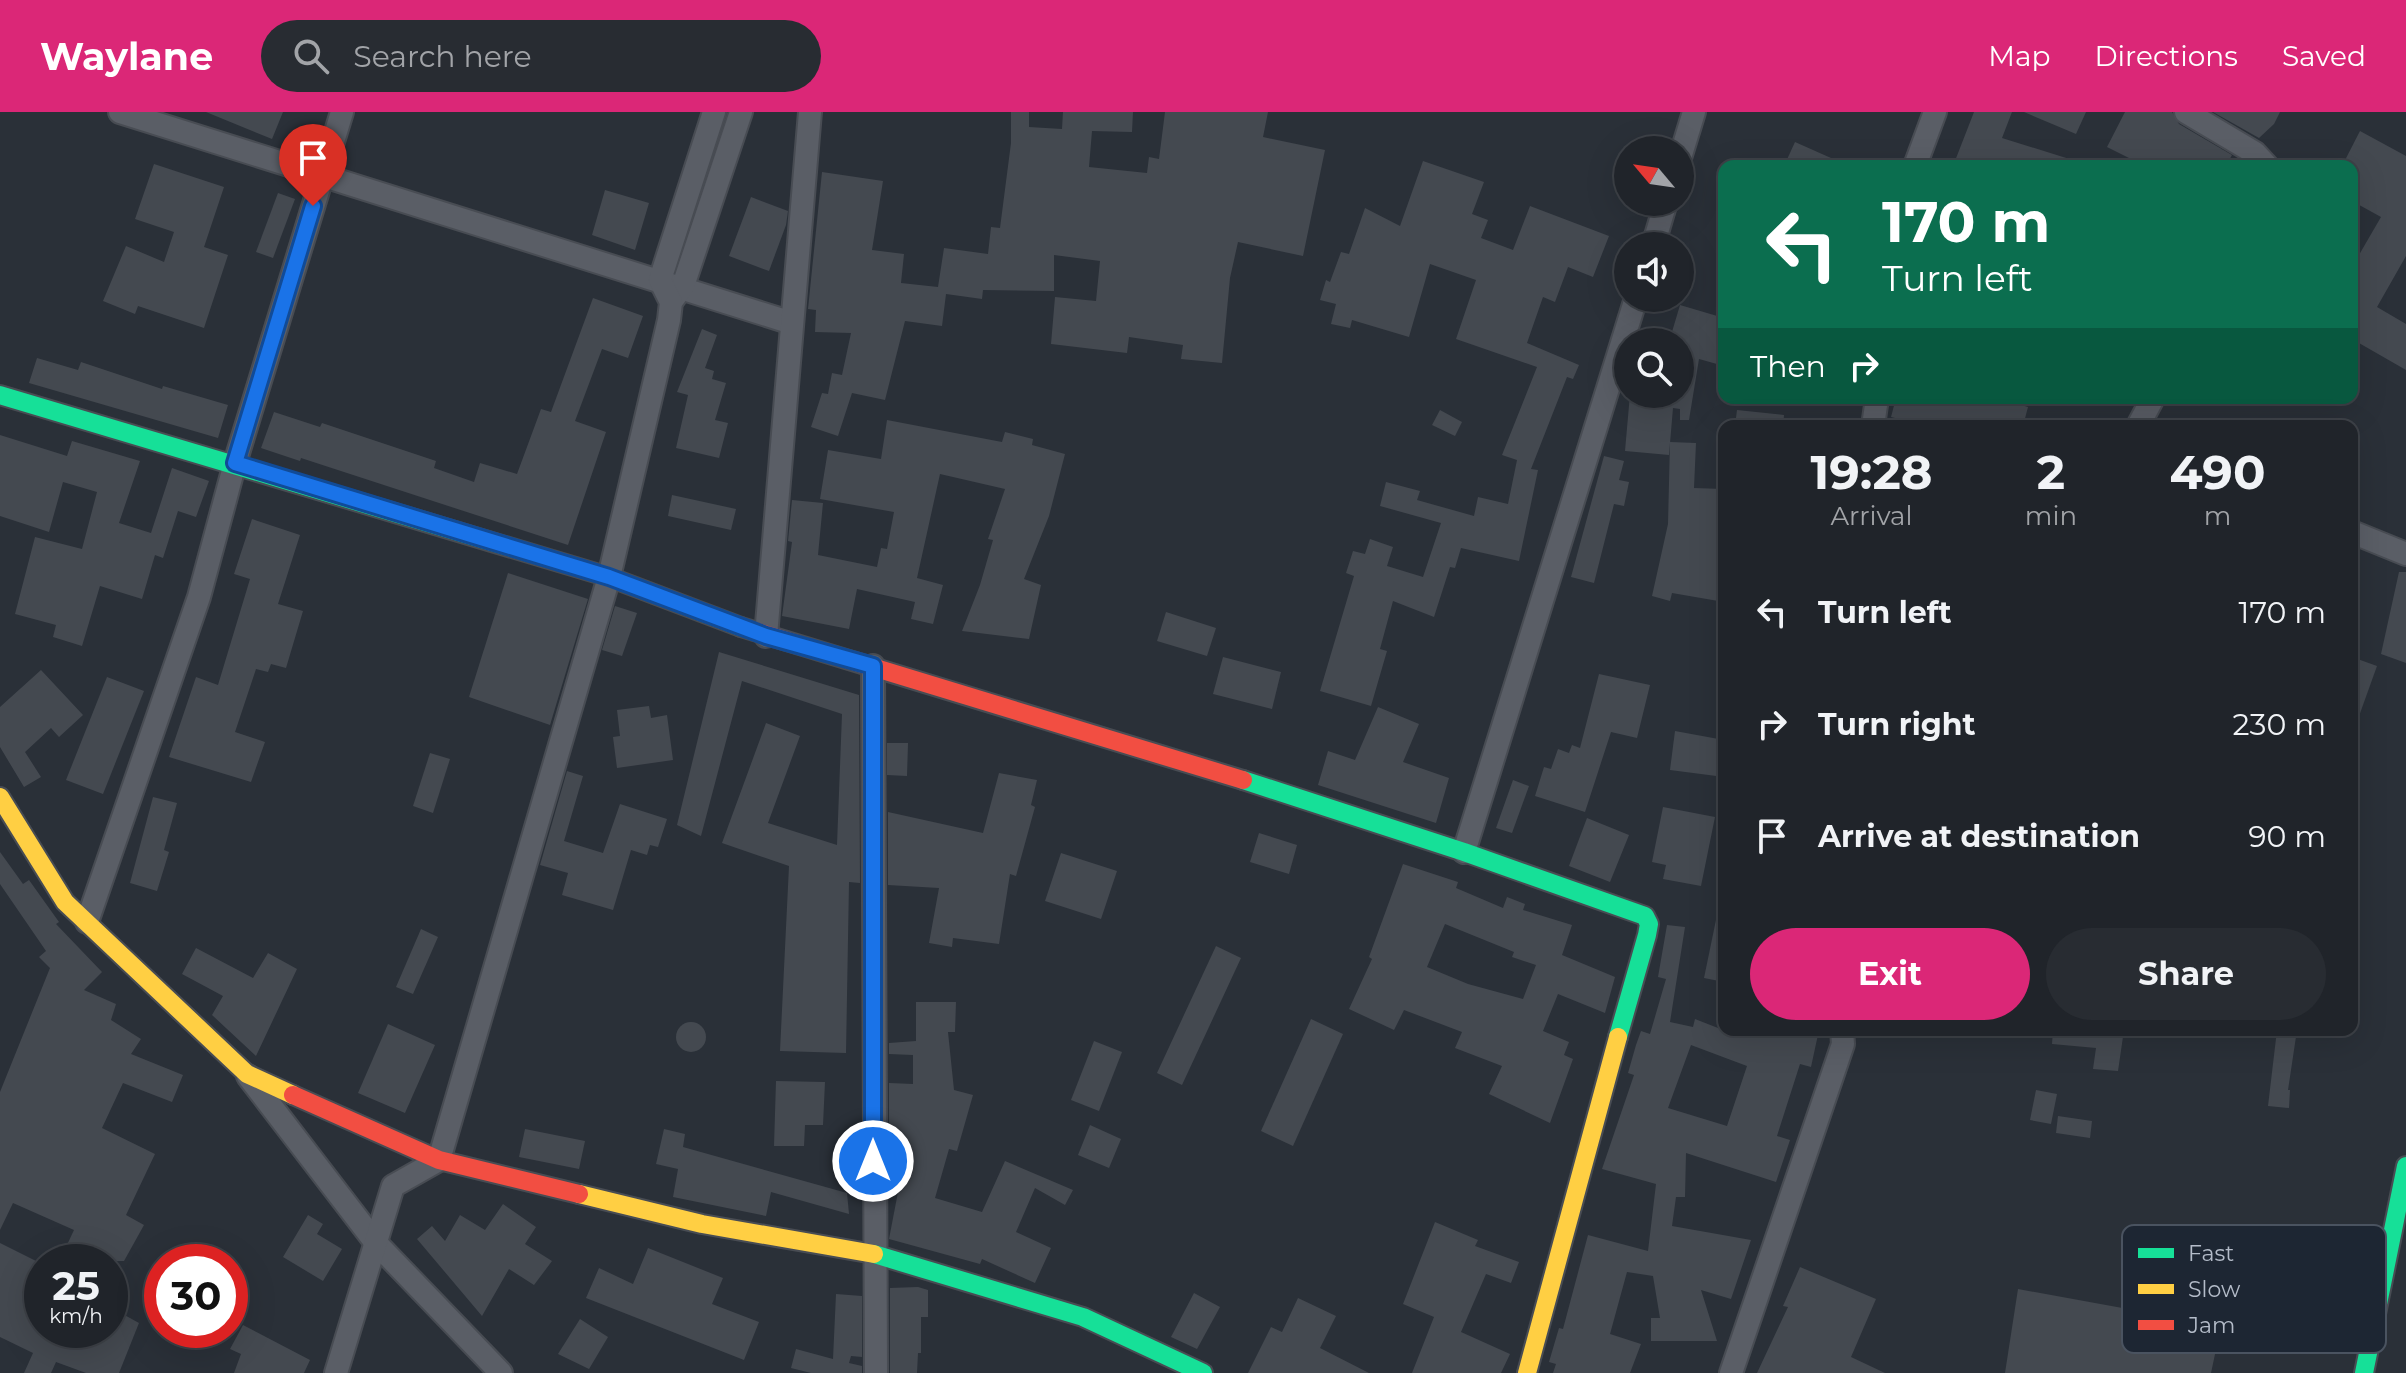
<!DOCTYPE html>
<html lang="en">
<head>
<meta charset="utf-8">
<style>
	body { margin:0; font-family:Montserrat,sans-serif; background:#282c32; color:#f1f3f6; height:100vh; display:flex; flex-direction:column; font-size:30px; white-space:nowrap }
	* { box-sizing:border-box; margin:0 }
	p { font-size:26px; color:#a2a4a8 }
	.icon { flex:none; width:44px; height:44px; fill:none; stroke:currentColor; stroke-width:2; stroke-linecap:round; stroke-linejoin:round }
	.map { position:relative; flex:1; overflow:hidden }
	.details { position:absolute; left:1718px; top:308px; width:640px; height:616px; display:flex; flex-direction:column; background:#20242a; border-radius:16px; box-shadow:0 8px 32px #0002,0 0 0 2px #3d4147 }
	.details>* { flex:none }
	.hud { position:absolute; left:1718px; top:48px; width:640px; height:244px; border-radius:16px; box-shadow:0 8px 32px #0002,0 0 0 2px #3d4147; background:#0b6e4f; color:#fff; overflow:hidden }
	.needle { width:52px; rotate:299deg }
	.tools { position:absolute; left:1614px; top:24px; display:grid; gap:16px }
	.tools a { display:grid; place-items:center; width:80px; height:80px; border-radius:50%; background:#20242a; box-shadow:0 8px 32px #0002,0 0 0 2px #3d4147; font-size:40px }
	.speed { position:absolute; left:24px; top:1132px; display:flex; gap:16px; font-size:40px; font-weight:700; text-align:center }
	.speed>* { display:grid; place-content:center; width:104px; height:104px; border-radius:50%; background:#20242a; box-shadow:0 8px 32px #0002,0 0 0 2px #3d4147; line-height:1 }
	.speed small { font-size:20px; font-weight:400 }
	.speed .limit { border:12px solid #d22; background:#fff; color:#111 }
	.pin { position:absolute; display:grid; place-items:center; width:68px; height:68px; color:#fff; margin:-82px -34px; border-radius:50% 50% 50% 0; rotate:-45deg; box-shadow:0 0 8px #0007 }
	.pin .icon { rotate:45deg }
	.me { position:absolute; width:88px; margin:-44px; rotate:0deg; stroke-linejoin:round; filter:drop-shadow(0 0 6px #0008) }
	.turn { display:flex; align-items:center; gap:28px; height:168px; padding:0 32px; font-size:36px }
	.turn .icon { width:104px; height:104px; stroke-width:2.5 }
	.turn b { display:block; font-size:56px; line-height:68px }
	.then { display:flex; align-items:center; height:76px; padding:0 32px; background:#0003; gap:16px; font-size:30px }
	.eta { display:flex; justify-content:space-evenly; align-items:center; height:136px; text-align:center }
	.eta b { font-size:48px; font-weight:700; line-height:56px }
	.action { display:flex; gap:16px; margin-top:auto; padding:16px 32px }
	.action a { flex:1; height:92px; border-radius:48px; background:#db2777; color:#fff; font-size:32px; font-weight:700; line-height:92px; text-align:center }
	.action a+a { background:#282c32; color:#f1f3f6 }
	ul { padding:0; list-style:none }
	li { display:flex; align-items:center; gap:24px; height:112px; padding:0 32px }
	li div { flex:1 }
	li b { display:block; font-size:30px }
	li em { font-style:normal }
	header { display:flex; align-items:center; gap:48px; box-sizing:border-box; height:112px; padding:0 40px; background:#db2777; color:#fff }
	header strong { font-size:38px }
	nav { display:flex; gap:44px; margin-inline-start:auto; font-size:28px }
	.search { width:560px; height:72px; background:#282c32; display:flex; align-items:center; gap:20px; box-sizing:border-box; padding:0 28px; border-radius:44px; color:#a2a4a8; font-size:30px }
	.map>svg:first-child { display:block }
	.building { fill:#444950; fill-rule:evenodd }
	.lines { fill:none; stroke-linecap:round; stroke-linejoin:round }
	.street-casing { stroke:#484c53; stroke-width:26 }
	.fast-casing { stroke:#484c53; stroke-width:22 }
	.slow-casing { stroke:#484c53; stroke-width:22 }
	.jam-casing { stroke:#484c53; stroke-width:22 }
	.street { stroke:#5a5e66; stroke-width:22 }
	.fast { stroke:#16e098; stroke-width:18 }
	.slow { stroke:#ffcf43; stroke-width:18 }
	.jam { stroke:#f24e42; stroke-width:18 }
	.route-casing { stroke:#114b97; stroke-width:20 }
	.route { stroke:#1a73e8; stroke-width:14 }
	.key { fill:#1d2633; stroke:#4a5360; stroke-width:2 }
	.key-label { font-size:22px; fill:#b4bcc9 }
</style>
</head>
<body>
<header>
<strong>Waylane</strong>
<div class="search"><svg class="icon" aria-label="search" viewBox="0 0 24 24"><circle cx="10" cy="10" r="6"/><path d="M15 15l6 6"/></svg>Search here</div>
<nav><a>Map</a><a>Directions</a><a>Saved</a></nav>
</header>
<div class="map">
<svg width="2406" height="1261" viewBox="0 0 2406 1261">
	<rect width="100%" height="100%" fill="#2a3038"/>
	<g class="building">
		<polygon points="206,0 283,0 272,27"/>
		<polygon points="1011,0 1029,0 1029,15 1062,17 1063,0 1133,0 1132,20 1092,19 1089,55 1147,61 1149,45 1159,47 1165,0 1268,0 1263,25 1325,38 1303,144 1238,130 1230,166 1222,251 1181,247 1183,233 1129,225 1127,241 1051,232 1055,185 1096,189 1100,149 1054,143 1054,179 983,178 982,187 946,182 942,214 905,209 885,288 852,281 838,324 811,315 822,281 828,282 832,261 842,263 851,221 815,220 816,198 808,197 822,60 883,69 872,138 904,142 901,171 938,175 944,136 988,142 991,115 1000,116 1011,31"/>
		<polygon points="1974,0 2012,0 2002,26 2079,50 2079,54 1953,54"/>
		<polygon points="2024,0 2086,0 2076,22"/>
		<polygon points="2125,0 2172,0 2179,12 2232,43 2226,54 2145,54 2107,35"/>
		<polygon points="2213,0 2280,0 2274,12 2259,26"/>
		<polygon points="2360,19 2406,44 2406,144 2377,195 2406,212 2406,258 2352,227 2352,155 2381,105 2352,89 2352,54 2342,54"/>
		<polygon points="1795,30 1849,54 1784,54"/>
		<polygon points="1423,49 1484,70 1472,102 1488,108 1481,126 1513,138 1530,94 1609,124 1593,165 1568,155 1555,190 1543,185 1527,231 1579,253 1573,267 1567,265 1531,357 1538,358 1519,449 1461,436 1455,456 1450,455 1434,505 1393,489 1380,537 1387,539 1371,594 1320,579 1354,464 1346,461 1353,439 1365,442 1370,427 1393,435 1387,454 1423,465 1441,411 1380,394 1386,370 1420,379 1417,388 1474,404 1478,385 1508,392 1517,348 1502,343 1537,255 1456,227 1476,168 1430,152 1409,225 1352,208 1350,216 1331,212 1336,192 1320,188 1326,168 1330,170 1341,140 1349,142 1365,96 1400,114"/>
		<polygon points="154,52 224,75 204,135 228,143 204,216 138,194 135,202 103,189 126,134 164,150 174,120 135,107"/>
		<polygon points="605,78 649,91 635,138 592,123"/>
		<polygon points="278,81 295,87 273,146 256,140"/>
		<polygon points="751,85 788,99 786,113 769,159 729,144"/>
		<polygon points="593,186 643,204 628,246 602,237 575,309 606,320 568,433 301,346 300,349 261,336 274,300 320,315 322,311 436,349 434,356 474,370 480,351 517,362 541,297 551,300"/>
		<polygon points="1680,193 1724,206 1724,254 1699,247 1689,308 1680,308 1680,297 1673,296 1669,343 1625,339 1630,282 1680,282 1680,230 1669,230"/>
		<polygon points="702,217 717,223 705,256 714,259 712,267 726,271 715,308 728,311 719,346 676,336 688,283 677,280"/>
		<polygon points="37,246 78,258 81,250 162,277 163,274 228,293 218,326 29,271"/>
		<polygon points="1896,286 1918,286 1949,293 1951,286 1997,286 2028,295 2023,314 1928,314 1891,305"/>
		<polygon points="1440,298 1462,310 1455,324 1432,313"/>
		<polygon points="1737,298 1784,303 1783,314 1735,314"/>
		<polygon points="887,308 1002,330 1005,320 1033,327 1032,333 1065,342 1049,404 1024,467 1041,473 1029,527 962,519 980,473 993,428 988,427 1005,377 940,362 917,466 943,473 933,512 911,507 915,490 857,477 849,517 782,504 792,430 788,429 792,388 823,391 818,443 877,455 881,436 887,437 894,400 820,387 828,338 881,347"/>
		<polygon points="0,323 67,344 72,329 140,349 119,411 151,421 172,356 209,369 196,405 178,399 163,446 155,443 142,487 100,474 82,534 53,525 56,513 15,502 35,425 82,437 97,380 63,370 49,420 0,404"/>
		<polygon points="1670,330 1696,331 1694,376 1723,377 1724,490 1672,481 1670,489 1652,484 1668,412"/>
		<polygon points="1604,344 1624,349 1619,368 1629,370 1624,394 1614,392 1594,471 1571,465"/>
		<polygon points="672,383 736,397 731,418 668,404"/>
		<polygon points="252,407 300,423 278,492 303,499 286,556 271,552 268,560 256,557 235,620 265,630 251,670 169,645 196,565 218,573 250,467 234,462"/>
		<polygon points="2399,460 2406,460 2406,551 2381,542"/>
		<polygon points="508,461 588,487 550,613 469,585"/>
		<polygon points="615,494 637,501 622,544 602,538"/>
		<polygon points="1166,500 1216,516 1207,544 1157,529"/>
		<polygon points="719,540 859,583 860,771 849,770 846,941 780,939 789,754 722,731 766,611 800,624 768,711 837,733 842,602 742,569 701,724 677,713"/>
		<polygon points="1223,545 1281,560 1272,597 1213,582"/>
		<polygon points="2352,545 2377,554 2354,618 2352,618"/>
		<polygon points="41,558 83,603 59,625 51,616 25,640 41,665 24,675 0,635 0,595"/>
		<polygon points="1599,562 1650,573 1637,626 1611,620 1585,700 1535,684 1544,655 1551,657 1558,637 1569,641 1572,633 1580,636"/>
		<polygon points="107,565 144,579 103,682 66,668"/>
		<polygon points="649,594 651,606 667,603 673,648 617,656 613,625 620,624 617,598"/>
		<polygon points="1378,595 1419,612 1403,650 1449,666 1436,711 1318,673 1328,639 1355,648"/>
		<polygon points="1675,619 1724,628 1724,665 1670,658"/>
		<polygon points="887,631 908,631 907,664 887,663"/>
		<polygon points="430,641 450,647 433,701 413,694"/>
		<polygon points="567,659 583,664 564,729 603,741 620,692 667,707 658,735 650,733 647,743 631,738 613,798 562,783 568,761 540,753"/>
		<polygon points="999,661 1037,668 1031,693 1035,695 1016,764 1010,762 999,832 953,826 952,835 929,831 939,776 888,773 888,700 983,721"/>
		<polygon points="1513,668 1529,674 1512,721 1496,716"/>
		<polygon points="153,685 177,691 164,738 169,740 157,779 130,771"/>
		<polygon points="1663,695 1715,705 1701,774 1663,767 1666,753 1652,750"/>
		<polygon points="1587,706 1629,723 1610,770 1569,754"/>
		<polygon points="1259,721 1297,733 1289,762 1250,750"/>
		<polygon points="0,740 23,772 29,768 59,810 56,812 102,860 84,878 116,892 111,908 141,927 131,942 183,963 172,990 123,971 102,1016 155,1042 126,1103 144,1113 124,1149 59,1150 74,1118 13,1091 0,1118 0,980 50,856 39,845 46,839 0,772"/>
		<polygon points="1061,741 1117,759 1101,807 1045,789"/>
		<path d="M1403,752L1458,770L1456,776L1503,796L1507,785L1525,792L1523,798L1572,813L1562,843L1615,865L1605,901L1558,882L1543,919L1569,930L1564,943L1573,947L1550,1011L1489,982L1502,954L1455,936L1462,920L1404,898L1394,918L1349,897L1372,847L1369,845ZM1445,812L1514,840L1512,845L1536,853L1523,887L1468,872L1427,855Z"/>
		<polygon points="1717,803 1724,804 1724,870 1704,866"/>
		<path d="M1667,813L1685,815L1670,910L1693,915L1695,907L1741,925L1743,918H1819L1811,955L1800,952L1777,1024L1790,1028L1776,1070L1686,1041L1685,1085H1676L1672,1114L1751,1128L1731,1187L1701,1178L1717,1229H1651V1206H1660L1653,1164L1627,1160L1610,1222L1641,1232L1630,1261H1553L1556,1252L1549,1250L1559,1216L1563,1217L1588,1123L1648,1139L1656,1072L1602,1057L1634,963L1628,961L1636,933L1641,919L1650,922L1666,867L1658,865ZM1691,933L1747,954L1727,1014L1668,996Z"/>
		<polygon points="421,817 438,825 413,882 396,875"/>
		<polygon points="1216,834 1241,846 1182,973 1157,961"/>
		<polygon points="196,836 253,866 268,841 297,857 256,944 212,903 223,884 182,862"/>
		<polygon points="916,890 956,890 955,920 948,920 954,978 973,983 957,1039 949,1037 935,1086 982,1100 1005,1049 1073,1078 1065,1093 1035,1076 1016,1120 1051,1136 1035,1171 982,1147 980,1152 889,1127 898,1080 889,1079 889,971 913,972 913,943 889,942 889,931 916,929"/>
		<polygon points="1311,907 1343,922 1293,1034 1261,1019"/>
		<circle cx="691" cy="925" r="15"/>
		<polygon points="388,912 435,933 405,1001 358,981"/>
		<polygon points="2053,918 2124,918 2118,959 2093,957 2096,936 2052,932"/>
		<polygon points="2277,918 2297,918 2288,978 2290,978 2289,996 2268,994"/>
		<polygon points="1094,929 1122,940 1099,999 1071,988"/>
		<polygon points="776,969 825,970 823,1013 805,1013 804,1034 774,1034"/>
		<polygon points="2036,978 2057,982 2051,1012 2030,1008"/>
		<polygon points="2058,1004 2092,1009 2090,1026 2056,1021"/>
		<polygon points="1090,1013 1121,1027 1109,1056 1078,1043"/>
		<polygon points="525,1017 585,1029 579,1057 519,1045"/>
		<polygon points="664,1017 685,1022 683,1035 847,1081 849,1102 771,1080 766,1104 673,1085 678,1057 656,1052"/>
		<polygon points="503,1092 536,1115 525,1132 552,1149 534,1173 509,1157 482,1204 417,1127 432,1114 445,1129 460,1103 485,1118"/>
		<polygon points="308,1103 323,1112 317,1122 342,1137 323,1169 283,1145"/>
		<polygon points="1435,1110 1478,1128 1475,1134 1519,1150 1511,1171 1486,1162 1461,1220 1510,1242 1501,1261 1412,1261 1434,1205 1403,1192"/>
		<polygon points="0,1131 38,1150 22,1181 42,1189 42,1218 110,1218 110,1195 139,1211 119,1261 86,1261 56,1250 51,1261 24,1261 33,1241 0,1225"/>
		<polygon points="648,1136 723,1166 712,1192 759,1210 744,1248 586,1186 599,1156 633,1172"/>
		<polygon points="1800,1155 1876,1187 1851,1245 1885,1261 1757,1261 1788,1195 1783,1194"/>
		<polygon points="918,1175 928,1178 928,1205 921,1205 921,1241 918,1241 917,1261 890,1261 890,1176"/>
		<polygon points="2018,1177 2221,1214 2211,1261 2005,1261"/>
		<polygon points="1194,1181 1220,1195 1197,1237 1171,1225"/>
		<polygon points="836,1182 862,1184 862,1245 851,1244 849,1251 862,1254 862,1261 811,1261 791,1256 796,1237 833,1247"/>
		<polygon points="1298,1186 1336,1204 1320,1236 1369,1261 1248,1261 1271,1215 1282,1220"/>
		<polygon points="580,1207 608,1225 589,1257 558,1242"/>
		<polygon points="243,1213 310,1248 304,1261 234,1261 241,1242 230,1237"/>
	</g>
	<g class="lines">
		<defs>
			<g id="street">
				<polyline points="120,0 792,211"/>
				<polyline points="2186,0 2255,41 2267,54"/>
				<polyline points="1680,46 1694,0"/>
				<polyline points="1915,54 1935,0"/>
				<polyline points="1653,134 1666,90"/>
				<polyline points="674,186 683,174 741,0"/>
				<polyline points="1873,314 1877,286"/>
				<polyline points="2138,314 2153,286"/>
				<polyline points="2352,420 2406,442"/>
				<polyline points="766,524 810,0"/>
				<polyline points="873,554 876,1261"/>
				<polyline points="1464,740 1636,186"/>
				<polyline points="87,810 199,485 235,351 342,0"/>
				<polyline points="248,964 376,1131 501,1261"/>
				<polyline points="336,1261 393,1074 439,1048 609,465 669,208 671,190 660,168 714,0"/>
				<polyline points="1731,1261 1843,932 1842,918"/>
			</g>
			<g id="fast">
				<polyline points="0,283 609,465 741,515"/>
				<polyline points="1243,668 1464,740 1645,804 1649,812 1647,823 1618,925"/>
				<polyline points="874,1142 1083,1205 1203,1261"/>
				<polyline points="2364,1261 2406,1054"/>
			</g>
			<g id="slow">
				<polyline points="0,685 65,790 247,962 293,983"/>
				<polyline points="579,1082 702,1112 874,1142"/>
				<polyline points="1527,1261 1618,925"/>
			</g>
			<g id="jam">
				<polyline points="741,515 1243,668"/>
				<polyline points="293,983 439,1048 579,1082"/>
			</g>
		</defs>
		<use href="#street" class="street-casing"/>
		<use href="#fast" class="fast-casing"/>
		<use href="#slow" class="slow-casing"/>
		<use href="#jam" class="jam-casing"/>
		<use href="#street" class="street"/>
		<use href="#fast" class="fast"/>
		<use href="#slow" class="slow"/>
		<use href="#jam" class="jam"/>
	</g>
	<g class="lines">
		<defs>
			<polyline id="route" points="313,94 235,351 609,465 766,524 873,554 873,1049"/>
		</defs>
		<use href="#route" class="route-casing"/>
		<use href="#route" class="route"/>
	</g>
	<rect x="2122" y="1113" width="264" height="128" rx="12" class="key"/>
	<rect x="2138" y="1136" width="36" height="10" fill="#16e098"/>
	<rect x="2138" y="1172" width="36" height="10" fill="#ffcf43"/>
	<rect x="2138" y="1208" width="36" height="10" fill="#f24e42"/>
	<g class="key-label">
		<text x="2188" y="1149">Fast</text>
		<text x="2188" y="1185">Slow</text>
		<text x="2188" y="1221">Jam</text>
	</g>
</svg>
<div class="tools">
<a><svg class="needle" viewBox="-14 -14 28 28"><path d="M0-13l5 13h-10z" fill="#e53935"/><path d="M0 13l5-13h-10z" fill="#a2a4a8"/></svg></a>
<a><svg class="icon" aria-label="sound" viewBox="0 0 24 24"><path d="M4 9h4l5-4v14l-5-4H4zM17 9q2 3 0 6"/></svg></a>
<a><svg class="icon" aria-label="search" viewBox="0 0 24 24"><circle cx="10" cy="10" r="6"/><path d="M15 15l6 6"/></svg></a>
</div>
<div class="speed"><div>25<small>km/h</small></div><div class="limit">30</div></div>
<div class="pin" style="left:313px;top:94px;background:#d93025"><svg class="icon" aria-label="arrive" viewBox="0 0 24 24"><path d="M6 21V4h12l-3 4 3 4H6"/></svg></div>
<svg class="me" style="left:873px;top:1049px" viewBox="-20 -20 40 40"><circle r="17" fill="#1a73e8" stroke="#fff" stroke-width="3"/><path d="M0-11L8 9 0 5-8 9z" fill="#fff"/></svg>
<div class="hud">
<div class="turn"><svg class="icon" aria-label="left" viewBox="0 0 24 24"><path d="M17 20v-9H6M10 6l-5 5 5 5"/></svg><div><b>170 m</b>Turn left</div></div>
<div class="then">Then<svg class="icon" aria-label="right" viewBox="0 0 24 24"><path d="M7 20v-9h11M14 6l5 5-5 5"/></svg></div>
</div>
<section class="details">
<div class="eta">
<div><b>19:28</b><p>Arrival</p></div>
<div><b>2</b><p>min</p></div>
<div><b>490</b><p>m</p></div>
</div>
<ul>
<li><svg class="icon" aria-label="left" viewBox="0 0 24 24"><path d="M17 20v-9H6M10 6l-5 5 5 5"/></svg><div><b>Turn left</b></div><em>170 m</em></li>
<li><svg class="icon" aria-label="right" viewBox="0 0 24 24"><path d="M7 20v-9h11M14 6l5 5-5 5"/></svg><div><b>Turn right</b></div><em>230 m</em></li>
<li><svg class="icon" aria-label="arrive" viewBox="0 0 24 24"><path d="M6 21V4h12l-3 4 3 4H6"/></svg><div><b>Arrive at destination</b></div><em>90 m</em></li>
</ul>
<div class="action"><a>Exit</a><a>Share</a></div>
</section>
</div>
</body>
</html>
